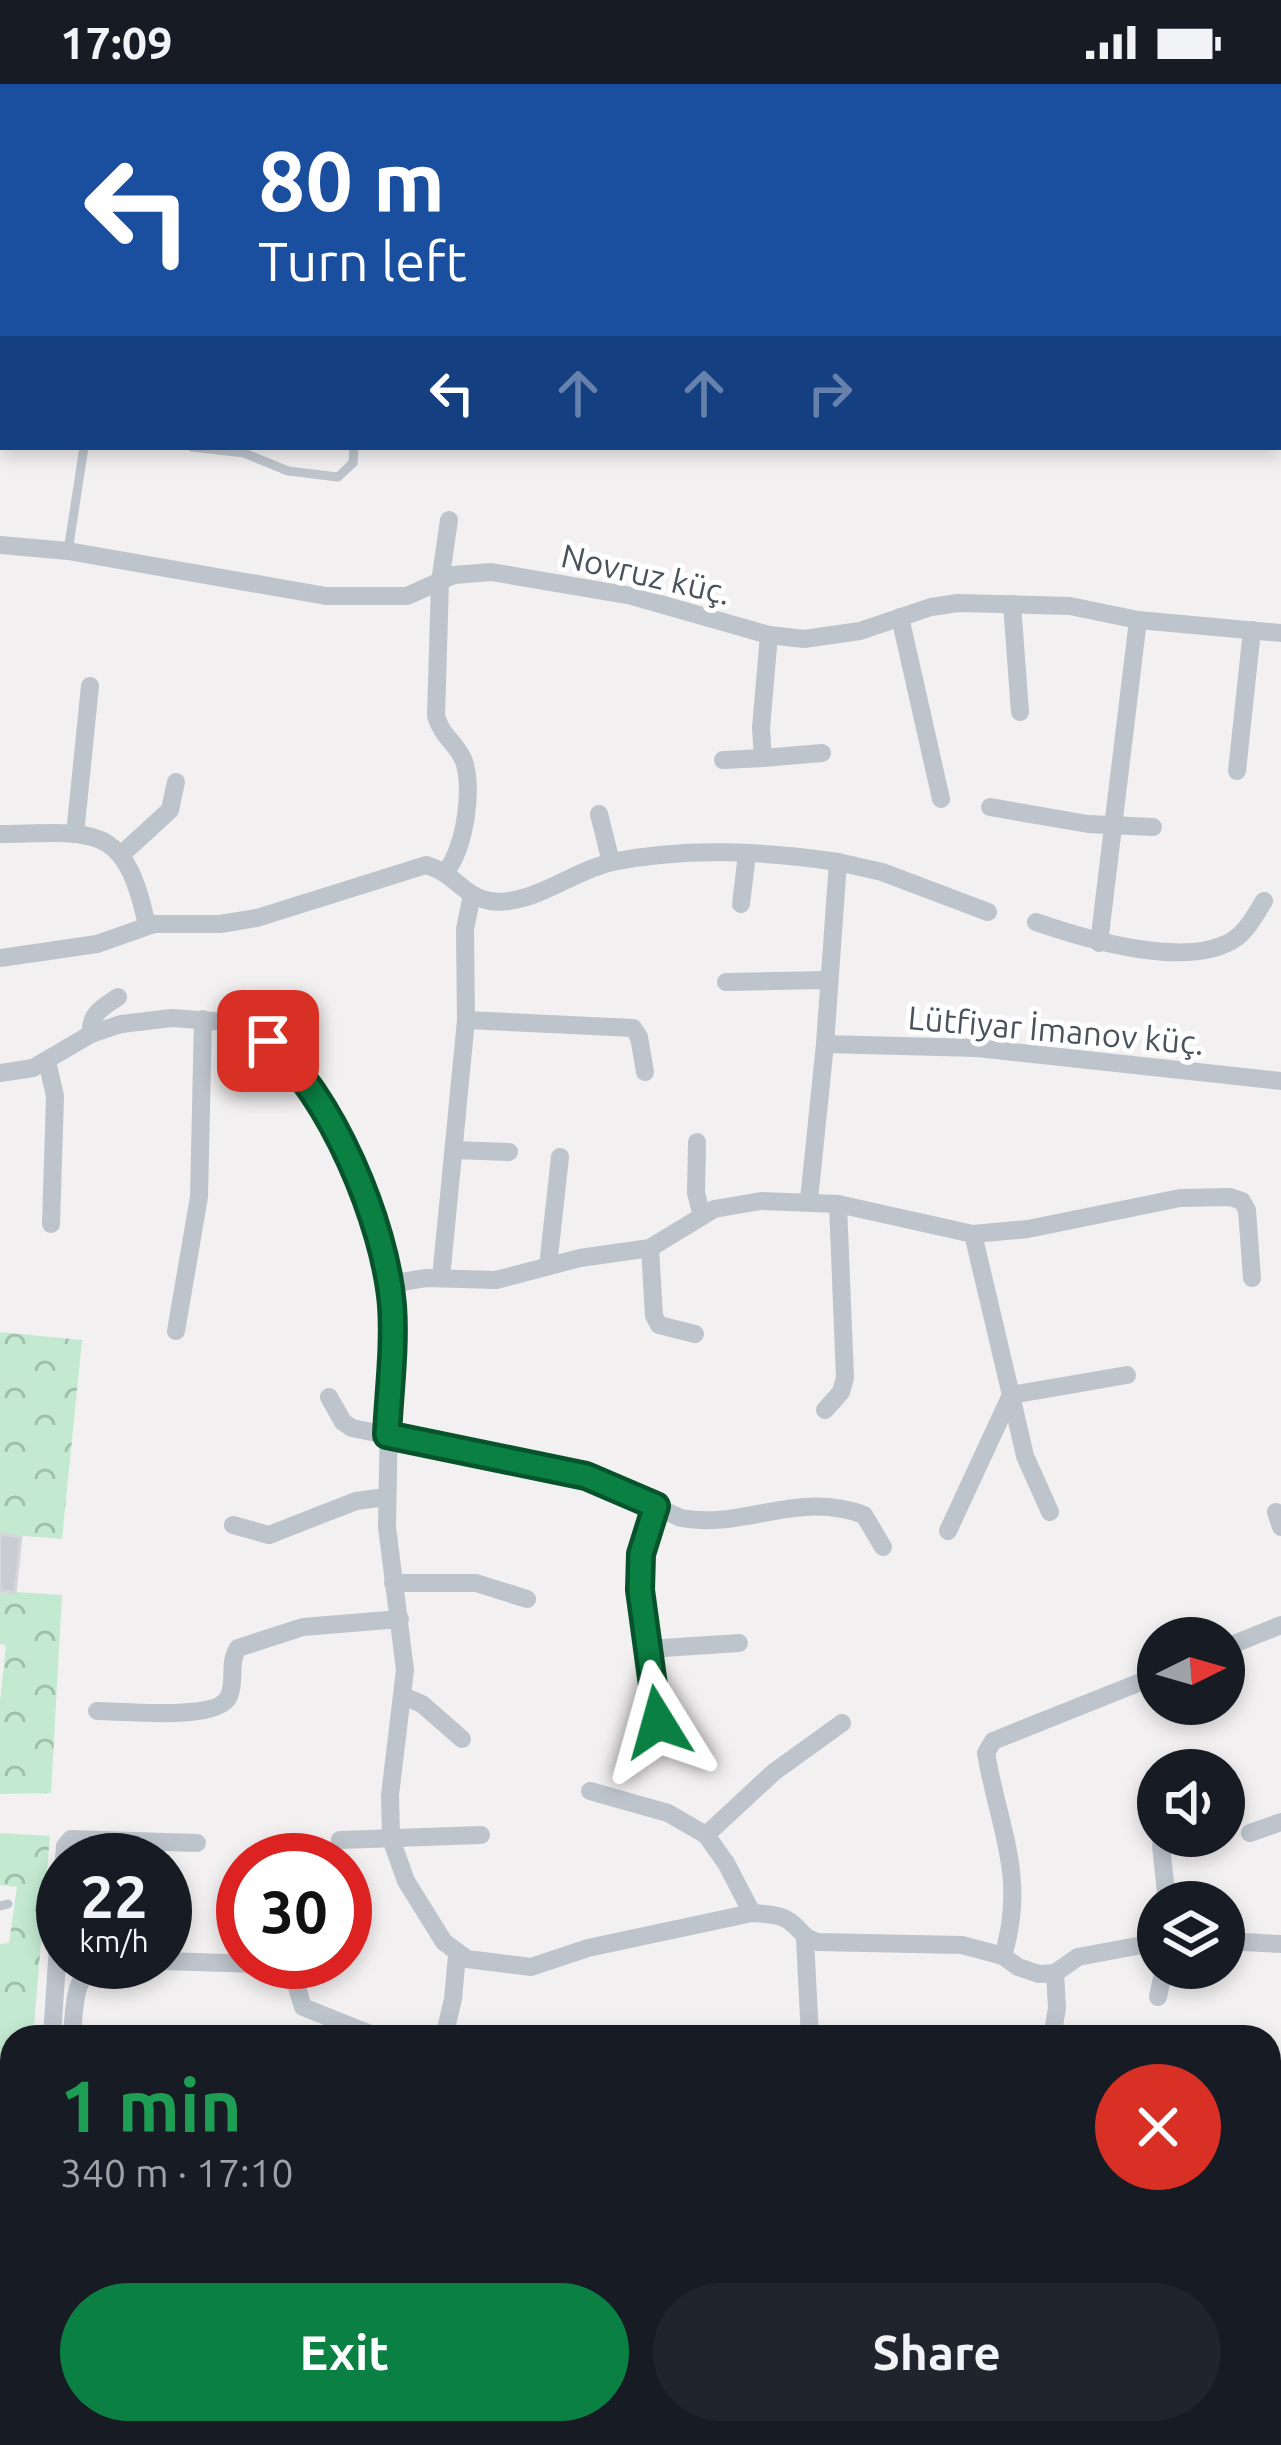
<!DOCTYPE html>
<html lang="en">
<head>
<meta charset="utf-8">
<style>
	body { margin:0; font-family:Ubuntu,sans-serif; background:#20242c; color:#f1f3f6; height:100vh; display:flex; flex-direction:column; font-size:45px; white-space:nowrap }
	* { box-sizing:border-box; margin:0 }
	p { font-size:39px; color:#9ea1a6 }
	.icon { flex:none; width:66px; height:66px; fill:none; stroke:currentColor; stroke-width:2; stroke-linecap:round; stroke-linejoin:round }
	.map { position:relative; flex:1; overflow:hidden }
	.side { position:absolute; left:0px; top:1941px; width:1281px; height:420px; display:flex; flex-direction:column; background:#171b24; border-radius:36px 36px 0 0; box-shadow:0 6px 18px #0003 }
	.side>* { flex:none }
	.banner { position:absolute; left:0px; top:0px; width:1281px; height:366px; box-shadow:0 6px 18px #0003; background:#1a4fa0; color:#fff; overflow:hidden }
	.needle { width:78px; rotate:85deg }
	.tools { position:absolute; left:1137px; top:1533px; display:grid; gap:24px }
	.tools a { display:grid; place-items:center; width:108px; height:108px; border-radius:50%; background:#171b24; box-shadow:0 6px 18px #0003; font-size:60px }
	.speed { position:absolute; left:36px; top:1749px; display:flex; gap:24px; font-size:60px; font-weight:700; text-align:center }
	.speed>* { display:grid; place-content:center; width:156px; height:156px; border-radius:50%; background:#171b24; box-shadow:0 6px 18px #0003; line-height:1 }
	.speed small { font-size:30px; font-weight:400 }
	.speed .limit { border:18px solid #d22; background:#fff; color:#111 }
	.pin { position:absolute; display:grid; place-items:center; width:102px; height:102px; color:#fff; margin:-51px; border-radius:24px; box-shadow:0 6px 18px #0006 }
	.me { position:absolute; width:132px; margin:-66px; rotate:352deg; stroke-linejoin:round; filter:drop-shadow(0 0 9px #0008) }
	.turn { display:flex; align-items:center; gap:42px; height:252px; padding:0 60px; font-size:54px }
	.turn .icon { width:156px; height:156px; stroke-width:2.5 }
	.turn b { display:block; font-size:84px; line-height:102px }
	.lanes { display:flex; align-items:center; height:114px; padding:0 60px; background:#0003; justify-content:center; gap:60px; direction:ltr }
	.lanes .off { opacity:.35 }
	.round { display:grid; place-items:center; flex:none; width:126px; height:126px; border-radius:63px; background:#20242c }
	.summary { display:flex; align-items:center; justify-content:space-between; height:204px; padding:0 60px }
	h1 { font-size:72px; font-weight:700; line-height:90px; color:#1e9e55 }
	.primary-button { display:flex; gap:24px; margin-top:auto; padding:24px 60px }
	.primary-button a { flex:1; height:138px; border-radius:72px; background:#0b8043; color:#fff; font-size:48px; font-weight:700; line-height:138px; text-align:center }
	.primary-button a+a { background:#20242c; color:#f1f3f6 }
	.status { display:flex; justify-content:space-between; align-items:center; height:84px; padding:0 60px; background:#171b24; direction:ltr }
	.status svg { height:33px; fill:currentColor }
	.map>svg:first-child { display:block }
	.forest { fill:url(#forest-crowns) }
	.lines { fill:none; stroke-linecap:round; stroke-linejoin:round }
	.stream { stroke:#95d4e2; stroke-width:6 }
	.building { fill:#cbccd1; stroke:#d4d6da; stroke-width:3 }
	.path { stroke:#7fc5a1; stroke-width:3; stroke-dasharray:9 6; stroke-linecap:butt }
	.service { stroke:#bdc4cb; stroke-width:9 }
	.minor { stroke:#bdc4cb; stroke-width:18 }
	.route-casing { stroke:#07532c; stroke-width:30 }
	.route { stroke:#0b8043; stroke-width:21 }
	.labels { text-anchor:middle; stroke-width:10; stroke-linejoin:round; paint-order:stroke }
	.street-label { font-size:33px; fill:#4a535b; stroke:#fff }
</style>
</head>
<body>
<div class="status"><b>17:09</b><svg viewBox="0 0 49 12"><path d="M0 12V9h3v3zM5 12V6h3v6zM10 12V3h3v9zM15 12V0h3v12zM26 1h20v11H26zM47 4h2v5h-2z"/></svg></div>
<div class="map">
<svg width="1281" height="2361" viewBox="0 0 1281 2361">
	<defs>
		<pattern id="forest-crowns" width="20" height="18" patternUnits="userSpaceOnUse" patternTransform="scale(3)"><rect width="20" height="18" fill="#c3ead1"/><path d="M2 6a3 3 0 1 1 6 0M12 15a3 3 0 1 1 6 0" fill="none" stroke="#a0c0ad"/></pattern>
	</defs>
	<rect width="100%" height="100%" fill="#f2f0f0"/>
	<g class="forest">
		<polygon points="0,1248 82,1256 62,1455 0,1450"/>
		<polygon points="0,1507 62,1511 51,1709 0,1710 0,1617 6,1561 0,1560"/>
		<polygon points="0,1749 50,1752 33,1953 12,1953 12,1990 0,1989 0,1860 9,1859 17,1803 0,1801"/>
	</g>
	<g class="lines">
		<g class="stream">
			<polyline points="824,0 848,3"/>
			<polyline points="1278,55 1281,55"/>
		</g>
	</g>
	<polygon class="building" points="0,1450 21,1453 15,1509 0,1507"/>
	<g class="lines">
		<polyline class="path" points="471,0 475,3"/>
		<g class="service">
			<polyline points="356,0 356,3"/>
			<polyline points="256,3 256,0"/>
			<polyline points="0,35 3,36"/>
			<polyline points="0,145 3,146"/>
			<polyline points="192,363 244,369 288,387 338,393 353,379 354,363"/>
			<polyline points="68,467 84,363"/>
			<polyline points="0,1822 8,1820"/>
		</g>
		<g class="minor">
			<polyline points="0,461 68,467 326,512 407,512 454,491 491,488 632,512 769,551 804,555 860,547 931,523 958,519 1070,522 1138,536 1281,549"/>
			<polyline points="1012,520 1020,628"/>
			<polyline points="900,533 941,715"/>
			<polyline points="769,551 761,644 763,674 822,669"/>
			<polyline points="723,676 763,674"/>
			<polyline points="1237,687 1252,546"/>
			<polyline points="990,723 1088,740 1153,743"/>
			<polyline points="599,730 611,778"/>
			<path d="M0,750C94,749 125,736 147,842"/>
			<polyline points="75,750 90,602"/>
			<polyline points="122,770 170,726 176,698"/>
			<polyline points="838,778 882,788 988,828"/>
			<path d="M446,787C465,766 475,698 462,673C453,656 442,652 436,632L440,498L449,436"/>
			<polyline points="741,820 747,770"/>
			<path d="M1036,838C1085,855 1190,887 1236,854C1248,845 1256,830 1264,817"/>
			<polyline points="1099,859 1138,536"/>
			<path d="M0,874L97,860L154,840H220L257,834L426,781C455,789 462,812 490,817C532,823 573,786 613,778C684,763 767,767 838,778L825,960L809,1116"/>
			<polyline points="726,898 828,896"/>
			<polyline points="466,936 633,944 639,953 645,988"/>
			<path d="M91,950C89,930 103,923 118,913"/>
			<polyline points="825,960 977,964 1281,997"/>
			<polyline points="47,977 55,1012 51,1140"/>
			<path d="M0,989L33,984L91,950L121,940L172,934L226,938L250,946L283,970L335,1042L381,1169L391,1220L387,1443L405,1586L390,1711L391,1755L406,1797L444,1858L467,1875L531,1883L588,1864L752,1829C766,1830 782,1830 793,1840C804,1849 803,1854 818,1858L962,1861L1003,1872L1018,1883L1039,1890L1055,1889L1078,1873L1158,1858"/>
			<polyline points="697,1058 696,1109 702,1132"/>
			<polyline points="454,1066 509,1068"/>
			<polyline points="650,1164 654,1232 659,1241 695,1250"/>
			<polyline points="548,1182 560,1073"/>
			<polyline points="441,1194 466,936 465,845 472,811"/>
			<polyline points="389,1200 426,1194 496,1196 580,1174 650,1164 714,1125 761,1117 838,1120 973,1150 1028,1145 1180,1114 1230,1113 1242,1117 1247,1126 1252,1194"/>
			<polyline points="176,1247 199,1113 203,935"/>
			<path d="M329,1313L343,1338L352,1344L586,1392L681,1434C743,1446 796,1406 864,1431L883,1463"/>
			<polyline points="825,1326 841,1308 845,1294 838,1120"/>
			<polyline points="656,1422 641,1484 648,1565 739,1559"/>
			<polyline points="1050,1428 1025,1372 1011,1311 1127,1291"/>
			<polyline points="1276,1428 1281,1443"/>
			<polyline points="233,1441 269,1451 356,1417 386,1413"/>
			<polyline points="948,1447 1011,1311 973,1150"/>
			<polyline points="393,1499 476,1499 527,1515"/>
			<polyline points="1224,1564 1281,1541"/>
			<polyline points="648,1565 658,1638"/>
			<polyline points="403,1612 422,1620 462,1655"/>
			<path d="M97,1627C123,1627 219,1638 229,1612C236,1596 228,1580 238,1564L303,1543L400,1535"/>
			<polyline points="590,1707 668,1729 706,1751"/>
			<polyline points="1250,1749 1281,1738"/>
			<polyline points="340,1756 481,1751"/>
			<polyline points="1161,1761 1167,1818"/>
			<polyline points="64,1776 65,1762 71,1755 197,1759"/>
			<polyline points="752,1829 726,1779 706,1751 774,1688 842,1639"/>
			<polyline points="805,1855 810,1953"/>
			<polyline points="1224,1857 1281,1860"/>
			<path d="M1003,1872C1027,1793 999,1745 986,1669L993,1657L1158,1591"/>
			<polyline points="165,1877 285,1881 293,1890 303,1923 378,1953"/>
			<polyline points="1158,1913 1164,1884"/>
			<polyline points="52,1953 63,1786"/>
			<path d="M72,1953C75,1923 71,1887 106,1878"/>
			<polyline points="444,1953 453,1915 457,1871"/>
			<polyline points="1052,1953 1057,1924 1055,1889"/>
			<polyline points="1269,2043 1281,2045"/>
			<polyline points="1269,2163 1281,2158"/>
			<polyline points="0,2244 12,2240"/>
			<polyline points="0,2288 12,2290"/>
			<polyline points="592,2349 593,2361"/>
			<polyline points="674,2349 726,2361"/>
			<polyline points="930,2349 933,2361"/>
			<polyline points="387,2361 389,2349"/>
			<polyline points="970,2361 1024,2349"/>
			<polyline points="1193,2361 1193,2349"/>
		</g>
	</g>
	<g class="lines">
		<defs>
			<path id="route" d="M268,957C331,1009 385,1139 392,1221C395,1264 389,1308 387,1351L586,1392L656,1422L641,1470L640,1506L658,1638"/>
		</defs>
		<use href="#route" class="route-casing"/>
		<use href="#route" class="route"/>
	</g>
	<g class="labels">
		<g class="street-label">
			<text transform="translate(646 490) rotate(13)" y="12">Novruz küç.</text>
			<text transform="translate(1056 946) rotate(5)" y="12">Lütfiyar İmanov küç.</text>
		</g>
	</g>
</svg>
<div class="tools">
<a><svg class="needle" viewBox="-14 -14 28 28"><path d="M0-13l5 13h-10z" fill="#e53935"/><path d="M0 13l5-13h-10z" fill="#9ea1a6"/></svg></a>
<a><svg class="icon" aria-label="sound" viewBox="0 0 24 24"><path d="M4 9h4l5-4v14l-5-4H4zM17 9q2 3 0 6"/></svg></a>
<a><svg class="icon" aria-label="layers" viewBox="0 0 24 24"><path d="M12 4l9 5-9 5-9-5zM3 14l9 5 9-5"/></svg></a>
</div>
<div class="speed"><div>22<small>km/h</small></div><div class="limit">30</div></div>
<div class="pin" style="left:268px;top:957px;background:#d93025"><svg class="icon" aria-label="arrive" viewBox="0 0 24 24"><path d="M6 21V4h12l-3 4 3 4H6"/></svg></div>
<svg class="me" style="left:658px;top:1638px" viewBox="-20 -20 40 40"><path d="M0-17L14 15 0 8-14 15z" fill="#0b8043" stroke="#fff" stroke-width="4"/></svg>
<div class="banner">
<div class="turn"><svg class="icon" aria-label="left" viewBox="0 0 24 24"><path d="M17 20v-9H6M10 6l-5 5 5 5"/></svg><div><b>80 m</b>Turn left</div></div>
<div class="lanes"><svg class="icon" aria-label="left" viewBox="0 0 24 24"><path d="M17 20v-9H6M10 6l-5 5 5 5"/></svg><svg class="icon off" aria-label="ahead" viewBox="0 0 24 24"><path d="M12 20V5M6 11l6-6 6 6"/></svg><svg class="icon off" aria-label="ahead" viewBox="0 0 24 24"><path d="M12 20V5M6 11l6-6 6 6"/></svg><svg class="icon off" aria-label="right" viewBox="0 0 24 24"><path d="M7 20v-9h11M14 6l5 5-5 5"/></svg></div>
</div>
<section class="side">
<div class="summary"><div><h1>1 min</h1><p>340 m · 17:10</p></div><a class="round" style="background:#d93025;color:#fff"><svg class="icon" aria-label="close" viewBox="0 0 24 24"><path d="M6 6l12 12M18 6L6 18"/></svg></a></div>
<div class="primary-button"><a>Exit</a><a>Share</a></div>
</section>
</div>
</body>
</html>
